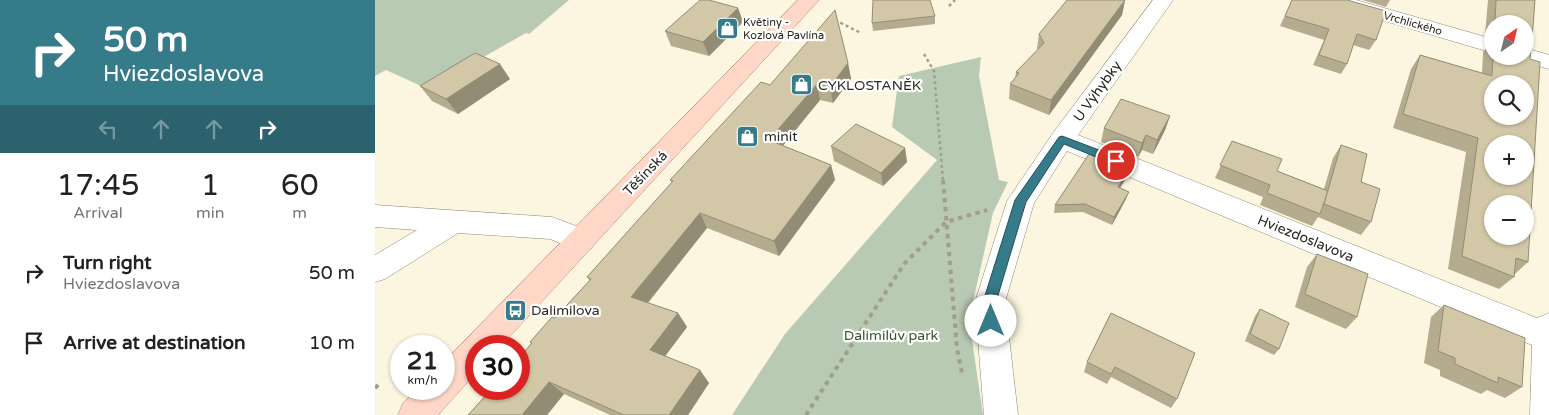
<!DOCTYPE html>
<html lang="en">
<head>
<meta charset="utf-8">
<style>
	body { margin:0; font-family:"Varela Round",sans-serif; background:#f2f2f2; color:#222; height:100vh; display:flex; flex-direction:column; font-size:19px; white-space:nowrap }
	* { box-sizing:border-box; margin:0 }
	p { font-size:16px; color:#767676 }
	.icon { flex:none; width:28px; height:28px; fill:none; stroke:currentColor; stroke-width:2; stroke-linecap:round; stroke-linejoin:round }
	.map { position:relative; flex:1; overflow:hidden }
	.drawer { display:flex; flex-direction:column; background:#fff; width:375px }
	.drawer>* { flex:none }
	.top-card { background:#367b89; color:#fff; overflow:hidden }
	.needle { width:32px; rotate:35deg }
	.tools { position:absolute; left:1109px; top:15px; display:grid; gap:10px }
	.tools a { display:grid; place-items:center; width:50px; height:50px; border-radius:50%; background:#fff; box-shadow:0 1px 4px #0004; font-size:25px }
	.speed { position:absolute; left:15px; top:335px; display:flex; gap:10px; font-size:25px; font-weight:700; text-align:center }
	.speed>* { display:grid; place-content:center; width:65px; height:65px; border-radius:50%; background:#fff; box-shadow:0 1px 4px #0004; line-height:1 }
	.speed small { font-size:12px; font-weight:400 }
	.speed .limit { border:8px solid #d22; background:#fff; color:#111 }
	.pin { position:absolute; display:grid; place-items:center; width:42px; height:42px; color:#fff; margin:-21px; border:2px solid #fff; border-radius:50%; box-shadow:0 1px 5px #0007 }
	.me { position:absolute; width:55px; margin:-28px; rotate:0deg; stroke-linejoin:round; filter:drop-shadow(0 0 4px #0008) }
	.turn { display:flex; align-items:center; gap:18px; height:105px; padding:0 20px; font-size:22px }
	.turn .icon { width:65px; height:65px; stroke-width:2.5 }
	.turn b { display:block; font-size:35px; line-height:42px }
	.lanes { display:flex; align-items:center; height:48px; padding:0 20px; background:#0003; justify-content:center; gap:25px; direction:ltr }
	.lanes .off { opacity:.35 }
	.eta { display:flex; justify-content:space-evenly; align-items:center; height:85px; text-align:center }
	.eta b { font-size:30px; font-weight:600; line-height:35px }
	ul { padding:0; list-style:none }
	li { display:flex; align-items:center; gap:15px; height:70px; padding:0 20px }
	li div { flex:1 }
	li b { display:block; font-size:19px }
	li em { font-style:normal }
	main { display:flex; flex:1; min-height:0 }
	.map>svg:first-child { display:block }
	.green { fill:#b9cab4 }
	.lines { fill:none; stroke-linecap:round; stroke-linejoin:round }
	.minor-casing { stroke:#8c8673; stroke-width:1 }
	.major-casing { stroke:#b38874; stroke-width:1 }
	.path-far1 { stroke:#a29e8e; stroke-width:2.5; stroke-dasharray:3 3; stroke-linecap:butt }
	.path { stroke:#a29e8e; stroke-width:4; stroke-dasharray:4.5 4.5; stroke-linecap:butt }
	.minor { fill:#fff; fill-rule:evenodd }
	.major { fill:#fed7c7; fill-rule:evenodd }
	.wall { fill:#b5ac90 }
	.shaded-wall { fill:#938c75 }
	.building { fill:#d2c8a7; stroke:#938c75; fill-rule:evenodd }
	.route { fill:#367b89; stroke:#235059 }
	.labels { text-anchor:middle; stroke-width:4.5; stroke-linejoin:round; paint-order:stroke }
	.far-poi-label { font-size:11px; fill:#29271f; stroke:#fff; text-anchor:start }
	.far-street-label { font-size:11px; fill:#29271f; stroke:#fff }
	.poi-label { font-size:14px; fill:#29271f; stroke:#fff; text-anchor:start }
	.street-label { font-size:14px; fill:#29271f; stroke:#fff }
	.park-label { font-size:14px; fill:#34542b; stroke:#fff }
</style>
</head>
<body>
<main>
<section class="drawer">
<div class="top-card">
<div class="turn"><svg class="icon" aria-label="right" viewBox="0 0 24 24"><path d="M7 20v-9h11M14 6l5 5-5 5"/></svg><div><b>50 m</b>Hviezdoslavova</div></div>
<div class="lanes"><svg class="icon off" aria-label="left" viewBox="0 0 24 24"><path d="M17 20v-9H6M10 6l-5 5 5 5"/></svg><svg class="icon off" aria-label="ahead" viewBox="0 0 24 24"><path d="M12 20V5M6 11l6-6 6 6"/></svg><svg class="icon off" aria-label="ahead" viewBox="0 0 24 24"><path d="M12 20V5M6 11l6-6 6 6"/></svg><svg class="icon" aria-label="right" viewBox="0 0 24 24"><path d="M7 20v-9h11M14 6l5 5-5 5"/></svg></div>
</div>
<div class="eta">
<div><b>17:45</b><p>Arrival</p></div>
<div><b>1</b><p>min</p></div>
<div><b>60</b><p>m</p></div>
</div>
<ul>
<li><svg class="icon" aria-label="right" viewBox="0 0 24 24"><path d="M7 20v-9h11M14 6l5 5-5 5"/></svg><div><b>Turn right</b><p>Hviezdoslavova</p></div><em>50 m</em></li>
<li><svg class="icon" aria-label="arrive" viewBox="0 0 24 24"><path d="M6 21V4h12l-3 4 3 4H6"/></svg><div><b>Arrive at destination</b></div><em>10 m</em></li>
</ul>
</section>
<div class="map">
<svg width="1174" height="415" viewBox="0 0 1174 415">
	<rect width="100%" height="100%" fill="#fcf6e0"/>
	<g class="green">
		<polygon points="0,0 194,0 154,34 151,33 75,76 46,86 11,70 0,76"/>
		<polygon points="606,57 604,76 624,180 633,182 618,213 594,319 608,415 357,415 410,334 562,160 517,127 524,76"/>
	</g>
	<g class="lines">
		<defs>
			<g id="minor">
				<polygon points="778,0 798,0 703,135 1162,318 1174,313 1174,415 1155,415 1157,345 692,151 659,203 630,302 643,415 609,415 600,302 632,201 678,133"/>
				<polygon points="949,0 981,0 1118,39 1118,53 952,4"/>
				<polygon points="1150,48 1174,55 1174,69 1142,60 1140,56 1150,56"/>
				<polygon points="0,205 177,217 217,232 221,240 217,248 207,252 175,239 83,233 10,279 0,282 0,255 42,230 0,227"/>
			</g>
			<polygon id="major" points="423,0 444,0 126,346 101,346 101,373 63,415 23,415 28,403 42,389 69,389 69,362"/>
		</defs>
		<use href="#minor" class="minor-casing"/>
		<use href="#major" class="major-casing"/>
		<g class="path-far1">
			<polyline points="574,6 580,0"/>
			<polyline points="460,20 486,33"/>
			<polyline points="549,54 559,71 568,181"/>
		</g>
		<g class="path">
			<polyline points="568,180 582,349 587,373"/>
			<polyline points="0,388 5,383"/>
			<polyline points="431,415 529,264 571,222 612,210"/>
		</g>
		<use href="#minor" class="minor"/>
		<use href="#major" class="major"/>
	</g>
	<g class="wall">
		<polygon points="750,0 747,15 674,115 634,99 635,84 640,78 641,72 663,50 662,48 664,34"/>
		<polygon points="917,0 1001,40 994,50 978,45 972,64 966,74 938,65 949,40 905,26"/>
		<polygon points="988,0 1015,0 1011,7"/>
		<polygon points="1113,0 1160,0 1157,40 1152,47 1155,59 1153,262 1140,274 1139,277 1124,289 1073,269 1091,152 1018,128 1036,69 1045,55 1107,73 1108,52 1118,40 1118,56 1150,24 1118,24 1118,37 1110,35"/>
		<polygon points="363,8 368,22 334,56 296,46 290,31"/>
		<polygon points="560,16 560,24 498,31 497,23"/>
		<polygon points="473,63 476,79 458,103 445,100 408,146 456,165 460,180 404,256 332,228 273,303 303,313 312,327 290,356 334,383 313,415 235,415 189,394 172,415 93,415 156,344 155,342 180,318 215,281 212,277 297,183 295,180"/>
		<polygon points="135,79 83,114 57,101 45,86"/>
		<polygon points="795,116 790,130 778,154 767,150 763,157 726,142 729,128"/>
		<polygon points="857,141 902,171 949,189 958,158 966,145 986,182 996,222 986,235 943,217 937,226 885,205 888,197 840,178"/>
		<polygon points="456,146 530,148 532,162 508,186 459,161"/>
		<polygon points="753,170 751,178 745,188 751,199 737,225 708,212 679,213 680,205"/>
		<polygon points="942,254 982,317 971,329 920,307 932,267"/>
		<polygon points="1069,305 1147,387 1130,398 1112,390 1106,394 1065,376 1065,370 1049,363 1056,317"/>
		<polygon points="885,309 904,349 899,355 870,341 880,316"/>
		<polygon points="736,313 802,399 796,408 736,377 732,384 709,372 712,362"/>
	</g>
	<g class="shaded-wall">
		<polygon points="750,0 747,15 674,115 676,100"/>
		<polygon points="363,8 368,22 334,56 328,42"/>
		<polygon points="1157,40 1150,49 1150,42"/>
		<polygon points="473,63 476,79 458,103 455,87"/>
		<polygon points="125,64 135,79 83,114 71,99"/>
		<polygon points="442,84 445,100 399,156 394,140"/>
		<polygon points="795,116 790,130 778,154 782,140"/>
		<polygon points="771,135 767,150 763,157 767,143"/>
		<polygon points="530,148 532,162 508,186 506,173"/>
		<polygon points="456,165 460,180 404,256 399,241"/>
		<polygon points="753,170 751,178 741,195 743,187"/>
		<polygon points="754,192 751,199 737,225 739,217"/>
		<polygon points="325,213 332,228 266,311 256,297"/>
		<polygon points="303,313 312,327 285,363 275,350"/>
		<polygon points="325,370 334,383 313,415 294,415"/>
		<polygon points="174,382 189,394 172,415 147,415"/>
	</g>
	<g class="building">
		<polygon points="325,0 334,0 363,8 328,42 290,31"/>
		<polygon points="498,0 555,0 560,16 497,23"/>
		<polygon points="692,0 750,0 676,100 635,84 644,73 641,72 669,43 664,34"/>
		<polygon points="917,0 972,0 1011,11 1001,40 982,34 972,64 944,55 954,29 910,16"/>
		<polygon points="1121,0 1160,0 1157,40 1150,42 1150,24 1129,24 1120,21"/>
		<polygon points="460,10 473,63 455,87 442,84 394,140 456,165 399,241 325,213 256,297 303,313 275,350 325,370 294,415 249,415 174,382 147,415 93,415 117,389 144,389 144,358 157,343 155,342 177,317 180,318 216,279 212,277 298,181 295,180 386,82 395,85"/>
		<path d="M1150,43L1152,47L1156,49L1155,59L1165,62L1153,262L1141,258L1139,277L1087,256L1103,138L1028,114L1045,55L1117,76L1118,56H1150ZM1118,84H1150V116H1118ZM1118,144H1150V176H1118ZM1118,204H1150V236H1118Z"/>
		<polygon points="100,53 125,64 71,99 45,86"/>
		<polygon points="746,99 795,116 782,140 771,135 767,143 729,128"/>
		<polygon points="481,124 530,148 506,173 456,146"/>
		<polygon points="857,141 907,159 902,171 953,191 945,214 892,193 895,185 845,165"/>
		<polygon points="966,145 992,154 986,182 1005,189 996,222 949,204"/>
		<polygon points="714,154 753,170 743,187 754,192 739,217 710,204 680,205"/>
		<polygon points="942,254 993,274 982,317 930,294"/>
		<polygon points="1069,305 1150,338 1147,387 1123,377 1123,383 1080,364 1080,358 1063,351"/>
		<polygon points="885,309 914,323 904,349 875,334"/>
		<polygon points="736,313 820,353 802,399 740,367 736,374 712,362"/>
	</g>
	<polygon class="route" points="687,136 745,158 747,161 741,165 689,144 651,202 621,302 623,321 621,325 616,327 612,325 608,302 640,200 684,137"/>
	<defs>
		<symbol id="shop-square" viewBox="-11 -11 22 22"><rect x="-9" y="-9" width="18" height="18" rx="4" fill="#367b89" stroke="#fff"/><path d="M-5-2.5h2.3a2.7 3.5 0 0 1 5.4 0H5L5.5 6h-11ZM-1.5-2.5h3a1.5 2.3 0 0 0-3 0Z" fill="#fff"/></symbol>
		<symbol id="bus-square" viewBox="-11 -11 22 22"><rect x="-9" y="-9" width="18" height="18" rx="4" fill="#367b89" stroke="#fff"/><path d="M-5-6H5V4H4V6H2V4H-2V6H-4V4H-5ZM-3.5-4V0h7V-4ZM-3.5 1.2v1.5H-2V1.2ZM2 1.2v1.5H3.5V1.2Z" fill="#fff"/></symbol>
	</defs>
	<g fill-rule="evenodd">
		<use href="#shop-square" x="340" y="16" width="25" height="25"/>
		<use href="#shop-square" x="414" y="72" width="25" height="25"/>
		<use href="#shop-square" x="360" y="124" width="25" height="25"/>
		<use href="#bus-square" x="128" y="298" width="25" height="25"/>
	</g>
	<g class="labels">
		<g class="far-poi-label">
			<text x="368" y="26">Květiny -<tspan x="368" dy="13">Kozlová Pavlína</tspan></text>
		</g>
		<g class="far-street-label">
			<text transform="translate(1038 23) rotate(16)" y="4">Vrchlického</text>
		</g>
		<g class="poi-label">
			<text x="443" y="90">CYKLOSTANĚK</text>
			<text x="389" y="141">minit</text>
			<text x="156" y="315">Dalimilova</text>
		</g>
		<g class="street-label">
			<text transform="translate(722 91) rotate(-54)" y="5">U Výhybky</text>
			<text transform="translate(270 173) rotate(-46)" y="5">Těšínská</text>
			<text transform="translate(931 238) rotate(22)" y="5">Hviezdoslavova</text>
		</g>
		<g class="park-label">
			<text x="516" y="340">Dalimilův park</text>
		</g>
	</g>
</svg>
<div class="tools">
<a><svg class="needle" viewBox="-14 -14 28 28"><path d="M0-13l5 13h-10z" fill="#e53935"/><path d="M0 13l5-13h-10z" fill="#767676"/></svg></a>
<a><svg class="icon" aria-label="search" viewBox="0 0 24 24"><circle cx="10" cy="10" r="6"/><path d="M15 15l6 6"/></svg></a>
<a>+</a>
<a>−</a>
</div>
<div class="speed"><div>21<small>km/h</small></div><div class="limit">30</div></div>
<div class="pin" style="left:741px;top:161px;background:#d93025"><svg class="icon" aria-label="arrive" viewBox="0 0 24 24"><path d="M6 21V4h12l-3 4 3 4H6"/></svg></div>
<svg class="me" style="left:616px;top:321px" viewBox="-20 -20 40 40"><circle r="19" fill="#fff"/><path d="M0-13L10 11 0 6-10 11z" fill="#367b89"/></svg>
</div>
</main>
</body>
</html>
